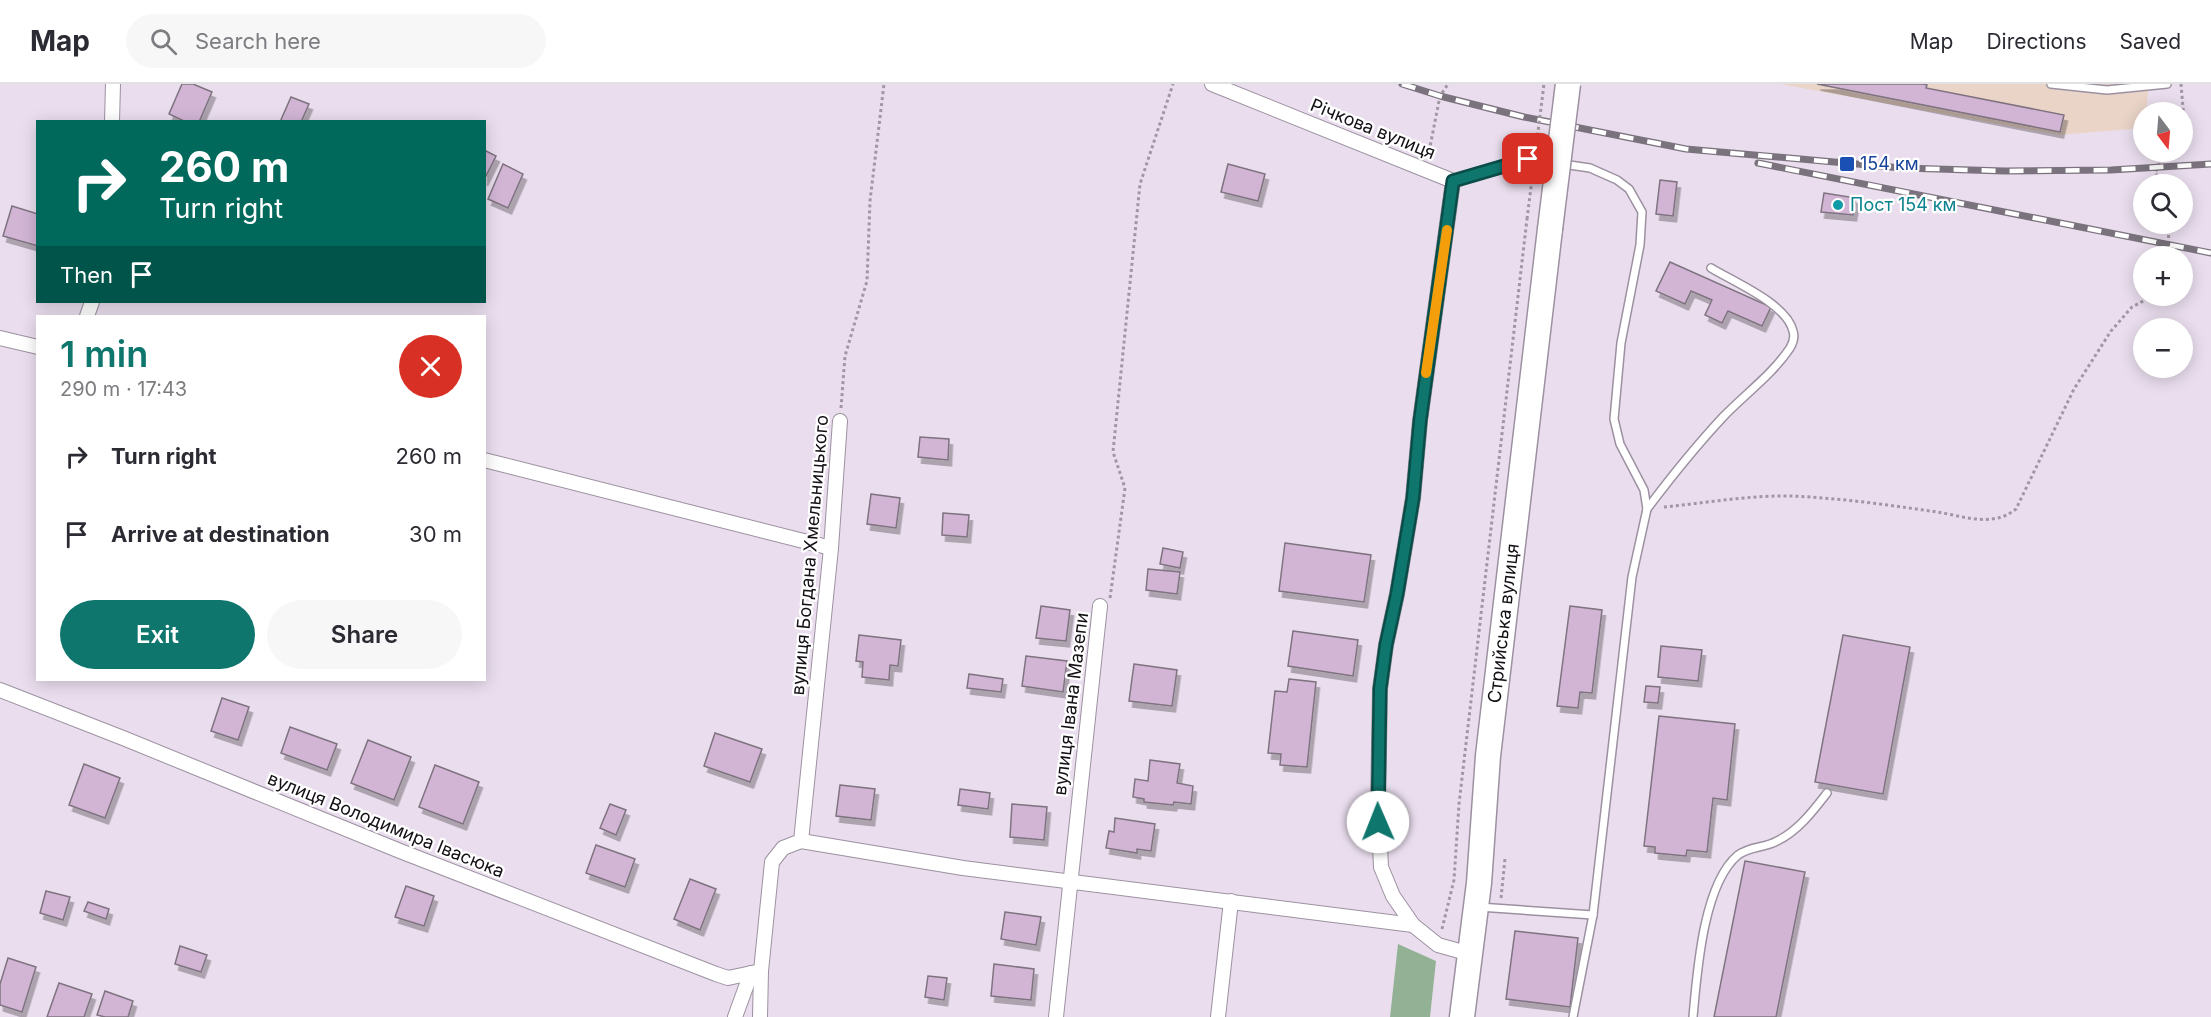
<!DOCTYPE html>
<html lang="en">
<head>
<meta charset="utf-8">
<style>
	body { margin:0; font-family:Inter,sans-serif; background:#f7f7f7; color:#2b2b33; height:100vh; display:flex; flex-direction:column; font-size:22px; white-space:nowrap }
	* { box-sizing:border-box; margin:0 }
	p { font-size:20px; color:#7c7c81 }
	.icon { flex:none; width:33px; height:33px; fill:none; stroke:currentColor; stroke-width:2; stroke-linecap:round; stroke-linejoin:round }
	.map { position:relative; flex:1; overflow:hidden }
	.sheet { position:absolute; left:36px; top:231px; width:450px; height:366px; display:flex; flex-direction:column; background:#fff; border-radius:0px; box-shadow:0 3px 15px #0003 }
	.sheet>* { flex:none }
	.banner { position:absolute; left:36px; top:36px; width:450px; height:183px; border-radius:0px; box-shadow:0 3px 15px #0003; background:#00695c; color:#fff; overflow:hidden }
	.needle { width:39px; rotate:164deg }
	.fabs { position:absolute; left:2133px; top:18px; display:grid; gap:12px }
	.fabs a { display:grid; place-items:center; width:60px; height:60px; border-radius:50%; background:#fff; box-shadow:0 3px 15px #0003; font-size:30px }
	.pin { position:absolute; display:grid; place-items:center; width:51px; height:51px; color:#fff; margin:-26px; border-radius:12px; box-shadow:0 3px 9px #0006 }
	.me { position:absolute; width:66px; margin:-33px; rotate:359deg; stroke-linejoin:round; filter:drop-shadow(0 0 4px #0008) }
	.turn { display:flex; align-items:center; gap:21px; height:126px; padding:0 24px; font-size:27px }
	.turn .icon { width:78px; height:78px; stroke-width:2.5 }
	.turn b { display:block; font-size:42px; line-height:51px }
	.then { display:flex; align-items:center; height:57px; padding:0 24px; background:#0003; gap:12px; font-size:22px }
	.round { display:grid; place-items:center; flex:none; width:63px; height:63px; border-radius:32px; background:#f7f7f7 }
	.summary { display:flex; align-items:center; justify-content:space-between; height:102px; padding:0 24px }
	h1 { font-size:36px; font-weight:600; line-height:45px; color:#0f766e }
	.action { display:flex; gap:12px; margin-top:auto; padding:12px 24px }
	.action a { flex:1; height:69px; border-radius:36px; background:#0f766e; color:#fff; font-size:24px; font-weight:600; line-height:69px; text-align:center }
	.action a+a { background:#f7f7f7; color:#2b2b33 }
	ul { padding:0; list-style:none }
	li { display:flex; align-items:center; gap:18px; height:78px; padding:0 24px }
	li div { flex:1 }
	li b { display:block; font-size:22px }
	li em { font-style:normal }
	header { display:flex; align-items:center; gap:36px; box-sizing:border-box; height:84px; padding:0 30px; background:#fff; border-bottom:2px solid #e1e1e2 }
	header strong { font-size:28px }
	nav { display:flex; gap:33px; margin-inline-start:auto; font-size:21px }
	.search { width:420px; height:54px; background:#f7f7f7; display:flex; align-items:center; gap:15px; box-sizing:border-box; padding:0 21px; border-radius:33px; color:#7c7c81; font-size:22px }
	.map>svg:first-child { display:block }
	.education { fill:#ead4c8 }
	.forest { fill:#93b295 }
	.building { fill:#d2b5d5; stroke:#7f7380; stroke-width:1.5; filter:url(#shadow) }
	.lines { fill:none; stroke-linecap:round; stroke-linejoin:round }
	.lane-casing { stroke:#9c91a0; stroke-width:10 }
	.street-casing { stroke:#9c91a0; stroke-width:16 }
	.highway-casing { stroke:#9c91a0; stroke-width:27 }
	.path { stroke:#a097a3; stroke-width:3; stroke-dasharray:3 3; stroke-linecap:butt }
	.lane { stroke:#fff; stroke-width:7 }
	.street { stroke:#fff; stroke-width:14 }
	.highway { stroke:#fff; stroke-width:24 }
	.rail-casing { stroke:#7a737d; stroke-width:7 }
	.rail { stroke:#fff; stroke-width:4.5; stroke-dasharray:14; stroke-linecap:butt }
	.highway-bridge-casing { stroke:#9c91a0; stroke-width:27; stroke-linecap:butt }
	.path-bridge { stroke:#a097a3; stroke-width:3; stroke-dasharray:3 3; stroke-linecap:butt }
	.highway-bridge { stroke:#fff; stroke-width:24 }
	.route-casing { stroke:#0a4d48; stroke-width:15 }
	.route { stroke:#0f766e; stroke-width:10 }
	.slow { stroke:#f59e0b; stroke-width:10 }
	.transit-dot { fill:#1a4fb4; stroke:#fff; stroke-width:2 }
	.culture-dot { fill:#0f9aa8; stroke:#fff; stroke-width:2 }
	.labels { text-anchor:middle; stroke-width:4.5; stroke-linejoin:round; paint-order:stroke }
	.street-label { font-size:18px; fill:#130f14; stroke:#fff }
	.transit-label { font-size:18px; fill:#164399; stroke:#fff; text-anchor:start }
	.culture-label { font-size:18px; fill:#0d838f; stroke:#fff; text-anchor:start }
</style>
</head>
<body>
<header>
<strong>Map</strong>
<div class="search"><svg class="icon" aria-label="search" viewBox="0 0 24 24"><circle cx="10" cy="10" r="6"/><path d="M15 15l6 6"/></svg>Search here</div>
<nav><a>Map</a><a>Directions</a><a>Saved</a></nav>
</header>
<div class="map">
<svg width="2211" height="933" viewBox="0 0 2211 933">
	<defs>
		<filter id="shadow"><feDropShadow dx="3.5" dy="6" stdDeviation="0" flood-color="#0004"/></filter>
	</defs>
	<rect width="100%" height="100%" fill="#eadeee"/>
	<polygon class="education" points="1780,0 2149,0 2146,28 2144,28 2143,44 2059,51"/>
	<polygon class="forest" points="1398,860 1436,877 1430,933 1390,933"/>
	<g class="building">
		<polygon points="182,0 193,0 212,8 199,38 186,38 169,30"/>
		<polygon points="1817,0 1923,0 1927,1 1926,4 2064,31 2060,48"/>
		<polygon points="291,13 309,20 301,38 280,38"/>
		<polygon points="484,66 496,72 484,96"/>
		<polygon points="503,80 523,90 508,124 488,115"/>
		<polygon points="1228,80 1265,90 1258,117 1221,108"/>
		<polygon points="1660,96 1677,98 1673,132 1656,130"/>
		<polygon points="1824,109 1856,114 1853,131 1821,128"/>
		<polygon points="12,122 38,130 38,162 3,152"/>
		<polygon points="1670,178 1771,223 1762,242 1728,227 1722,239 1705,231 1712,216 1691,207 1685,220 1656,207"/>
		<polygon points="920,353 949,355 948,376 918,373"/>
		<polygon points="871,410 900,414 896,444 867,440"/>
		<polygon points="943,429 969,431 967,453 942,451"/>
		<polygon points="1285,459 1371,471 1364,518 1279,507"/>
		<polygon points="1163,464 1183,468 1180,484 1160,480"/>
		<polygon points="1148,485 1180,488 1177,510 1146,506"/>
		<polygon points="1041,522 1070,526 1066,557 1036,554"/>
		<polygon points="1570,522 1602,526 1592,609 1580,608 1578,624 1557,622"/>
		<polygon points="1293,547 1358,556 1353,592 1288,582"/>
		<polygon points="859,551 901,556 898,582 890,581 889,596 862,593 863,578 856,577"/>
		<polygon points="1843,551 1910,563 1883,710 1815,698"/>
		<polygon points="1661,562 1702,566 1698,597 1658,593"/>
		<polygon points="1026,572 1067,577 1063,608 1022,602"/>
		<polygon points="1134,580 1177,586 1172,622 1129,617"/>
		<polygon points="969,590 1003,595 1001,608 967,604"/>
		<polygon points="1289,595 1316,598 1307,683 1280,681 1281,670 1268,669 1275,607 1287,608"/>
		<polygon points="1646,602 1660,603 1658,619 1644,618"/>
		<polygon points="222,614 249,623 238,656 211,647"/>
		<polygon points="1659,632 1735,640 1727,716 1713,714 1707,768 1687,766 1686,772 1655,769 1655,763 1644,762"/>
		<polygon points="290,643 337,660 327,686 281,669"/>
		<polygon points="715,649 762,665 750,698 704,682"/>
		<polygon points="368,656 411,673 394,716 351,699"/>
		<polygon points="1150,676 1180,680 1177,699 1193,702 1191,720 1174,718 1173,721 1144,718 1144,715 1133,713 1135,695 1148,697"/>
		<polygon points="84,680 120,694 105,734 69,721"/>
		<polygon points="435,681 479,698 463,740 419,723"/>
		<polygon points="840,701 875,705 871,736 836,732"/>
		<polygon points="960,705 990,709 988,725 958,721"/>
		<polygon points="610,720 626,726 616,751 600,744"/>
		<polygon points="1012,720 1047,723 1044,756 1010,753"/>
		<polygon points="1115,734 1155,740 1151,767 1137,765 1137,769 1106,764 1109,747 1114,748"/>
		<polygon points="596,761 635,775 625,803 586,789"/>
		<polygon points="1745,777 1805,788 1776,933 1714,933"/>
		<polygon points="690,795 716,805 700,846 674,835"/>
		<polygon points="406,802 434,812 424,842 395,833"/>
		<polygon points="46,807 70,813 63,836 40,829"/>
		<polygon points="88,818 109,825 106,835 84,827"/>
		<polygon points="1005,828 1041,833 1036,861 1001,855"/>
		<polygon points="1515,847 1578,854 1570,923 1506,915"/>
		<polygon points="180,862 207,871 201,888 175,880"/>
		<polygon points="8,874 36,883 22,928 0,921 0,900"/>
		<polygon points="994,880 1034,885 1031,916 991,912"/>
		<polygon points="928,892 947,894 944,916 925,913"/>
		<polygon points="59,899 92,910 84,933 47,933"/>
		<polygon points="105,907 133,917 128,933 105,933 97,931"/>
	</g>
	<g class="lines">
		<defs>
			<g id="lane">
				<polyline points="2051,0 2107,6 2167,0"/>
				<polyline points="1453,97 1528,75 1590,84 1617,96 1629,105 1642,128 1640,161 1621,259 1614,335 1620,360 1644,406 1647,425 1632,493 1593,831 1573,933"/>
				<path d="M1647,425C1671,393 1696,362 1723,333C1745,310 1772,291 1790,264C1793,259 1795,253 1793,247C1787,220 1734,198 1711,184"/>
				<polyline points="1479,823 1593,831"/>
				<path d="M1693,933C1697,889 1703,800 1738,771C1750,762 1765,764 1777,757C1798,747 1813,727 1827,709"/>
			</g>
			<g id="street">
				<polyline points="1212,0 1453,97 1420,337 1413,414 1397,510 1386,561 1380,605 1378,720 1381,783 1393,812 1413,841 1438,861 1470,870"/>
				<polyline points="112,38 113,0"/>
				<polyline points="87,232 92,218"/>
				<polyline points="0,254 38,263"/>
				<polyline points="484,376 831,464"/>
				<polyline points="0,606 123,654 400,767 716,890 728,894 761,887"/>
				<polyline points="801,757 963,784 1413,841"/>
				<polyline points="735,933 751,889"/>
				<polyline points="760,933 761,887 772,778 783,764 801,757 831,464 840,337"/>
				<polyline points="1056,933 1100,522"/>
				<polyline points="1218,933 1231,817"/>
			</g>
			<g id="highway">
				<path id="s1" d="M1462,933L1479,799L1488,672L1550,145"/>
			</g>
		</defs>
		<use href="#lane" class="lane-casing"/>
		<use href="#street" class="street-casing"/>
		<use href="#highway" class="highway-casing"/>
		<g class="path">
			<polyline points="2181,0 2184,36 2182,39"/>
			<polyline points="2164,68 2155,89 2165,100"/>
			<polyline points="1428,73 1440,12 1448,0"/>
			<polyline points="2168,172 2169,140"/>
			<polyline points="2182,208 2184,211 2182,211"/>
			<polyline points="841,324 845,272 867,197 870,117 884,0"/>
			<path d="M1664,423C1706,419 1749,411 1791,412C1840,414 1889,421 1937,428C1963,432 1993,444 2016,425L2074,305L2111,247L2132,223L2149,214L2162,212"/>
			<polyline points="1110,514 1125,404 1113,368 1140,100 1173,0"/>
			<polyline points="1501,814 1505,775"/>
			<polyline points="1442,845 1454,796 1459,720 1527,135"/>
		</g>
		<use href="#lane" class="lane"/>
		<use href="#street" class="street"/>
		<use href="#highway" class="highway"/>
		<defs>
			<g id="rail">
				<polyline points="1402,0 1440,12 1524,33 1686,65 1902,84 2005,87 2111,86 2211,80"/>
				<polyline points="1758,79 2211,169"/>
			</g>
		</defs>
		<use href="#rail" class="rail-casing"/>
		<use href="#rail" class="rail"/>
		<defs>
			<polyline id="highway-bridge" points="1550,145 1568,0"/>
		</defs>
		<use href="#highway-bridge" class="highway-bridge-casing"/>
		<polyline class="path-bridge" points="1527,135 1544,0"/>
		<use href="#highway-bridge" class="highway-bridge"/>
	</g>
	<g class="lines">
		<defs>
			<polyline id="route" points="1378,738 1380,605 1386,561 1397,510 1413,414 1420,337 1453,97 1528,75"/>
		</defs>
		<use href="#route" class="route-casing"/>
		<use href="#route" class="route"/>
		<polyline class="slow" points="1426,289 1447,146"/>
	</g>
	<rect class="transit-dot" x="1839" y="72" width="16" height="16" rx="3"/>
	<circle class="culture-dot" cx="1838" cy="121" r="6"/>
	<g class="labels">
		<g class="street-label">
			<text transform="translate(1373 45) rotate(22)" y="6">Річкова вулиця</text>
			<text transform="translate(810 471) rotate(-85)" y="6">вулиця Богдана Хмельницького</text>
			<text dy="6" stroke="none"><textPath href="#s1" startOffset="396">Стрийська вулиця</textPath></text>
			<text transform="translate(1071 620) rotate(-83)" y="6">вулиця Івана Мазепи</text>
			<text transform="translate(386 741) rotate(22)" y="6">вулиця Володимира Івасюка</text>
		</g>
		<g class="transit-label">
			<text x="1860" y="86">154 км</text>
		</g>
		<g class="culture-label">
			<text x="1850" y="127">Пост 154 км</text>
		</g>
	</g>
</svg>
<div class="fabs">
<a><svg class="needle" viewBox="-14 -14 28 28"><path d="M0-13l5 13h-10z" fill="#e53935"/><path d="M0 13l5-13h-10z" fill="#7c7c81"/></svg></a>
<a><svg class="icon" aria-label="search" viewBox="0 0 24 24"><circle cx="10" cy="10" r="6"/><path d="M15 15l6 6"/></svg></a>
<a>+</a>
<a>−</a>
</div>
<div class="pin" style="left:1528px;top:75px;background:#d93025"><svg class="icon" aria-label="arrive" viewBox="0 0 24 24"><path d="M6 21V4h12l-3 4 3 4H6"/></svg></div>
<svg class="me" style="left:1378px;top:738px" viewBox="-20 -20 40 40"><circle r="19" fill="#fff"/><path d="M0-13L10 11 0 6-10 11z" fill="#0f766e"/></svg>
<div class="banner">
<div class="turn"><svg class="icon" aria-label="right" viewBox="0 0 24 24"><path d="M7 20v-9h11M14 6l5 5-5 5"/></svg><div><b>260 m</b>Turn right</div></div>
<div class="then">Then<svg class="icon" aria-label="arrive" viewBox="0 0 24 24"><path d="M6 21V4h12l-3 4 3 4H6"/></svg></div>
</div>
<section class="sheet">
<div class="summary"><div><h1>1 min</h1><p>290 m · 17:43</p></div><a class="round" style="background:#d93025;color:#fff"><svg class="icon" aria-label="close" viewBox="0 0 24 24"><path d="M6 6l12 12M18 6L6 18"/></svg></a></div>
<ul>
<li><svg class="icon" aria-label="right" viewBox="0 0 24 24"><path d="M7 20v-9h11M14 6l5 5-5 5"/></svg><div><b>Turn right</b></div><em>260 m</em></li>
<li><svg class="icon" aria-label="arrive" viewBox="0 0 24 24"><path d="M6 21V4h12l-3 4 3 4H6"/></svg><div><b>Arrive at destination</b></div><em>30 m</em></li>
</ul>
<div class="action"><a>Exit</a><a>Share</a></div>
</section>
</div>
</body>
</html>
